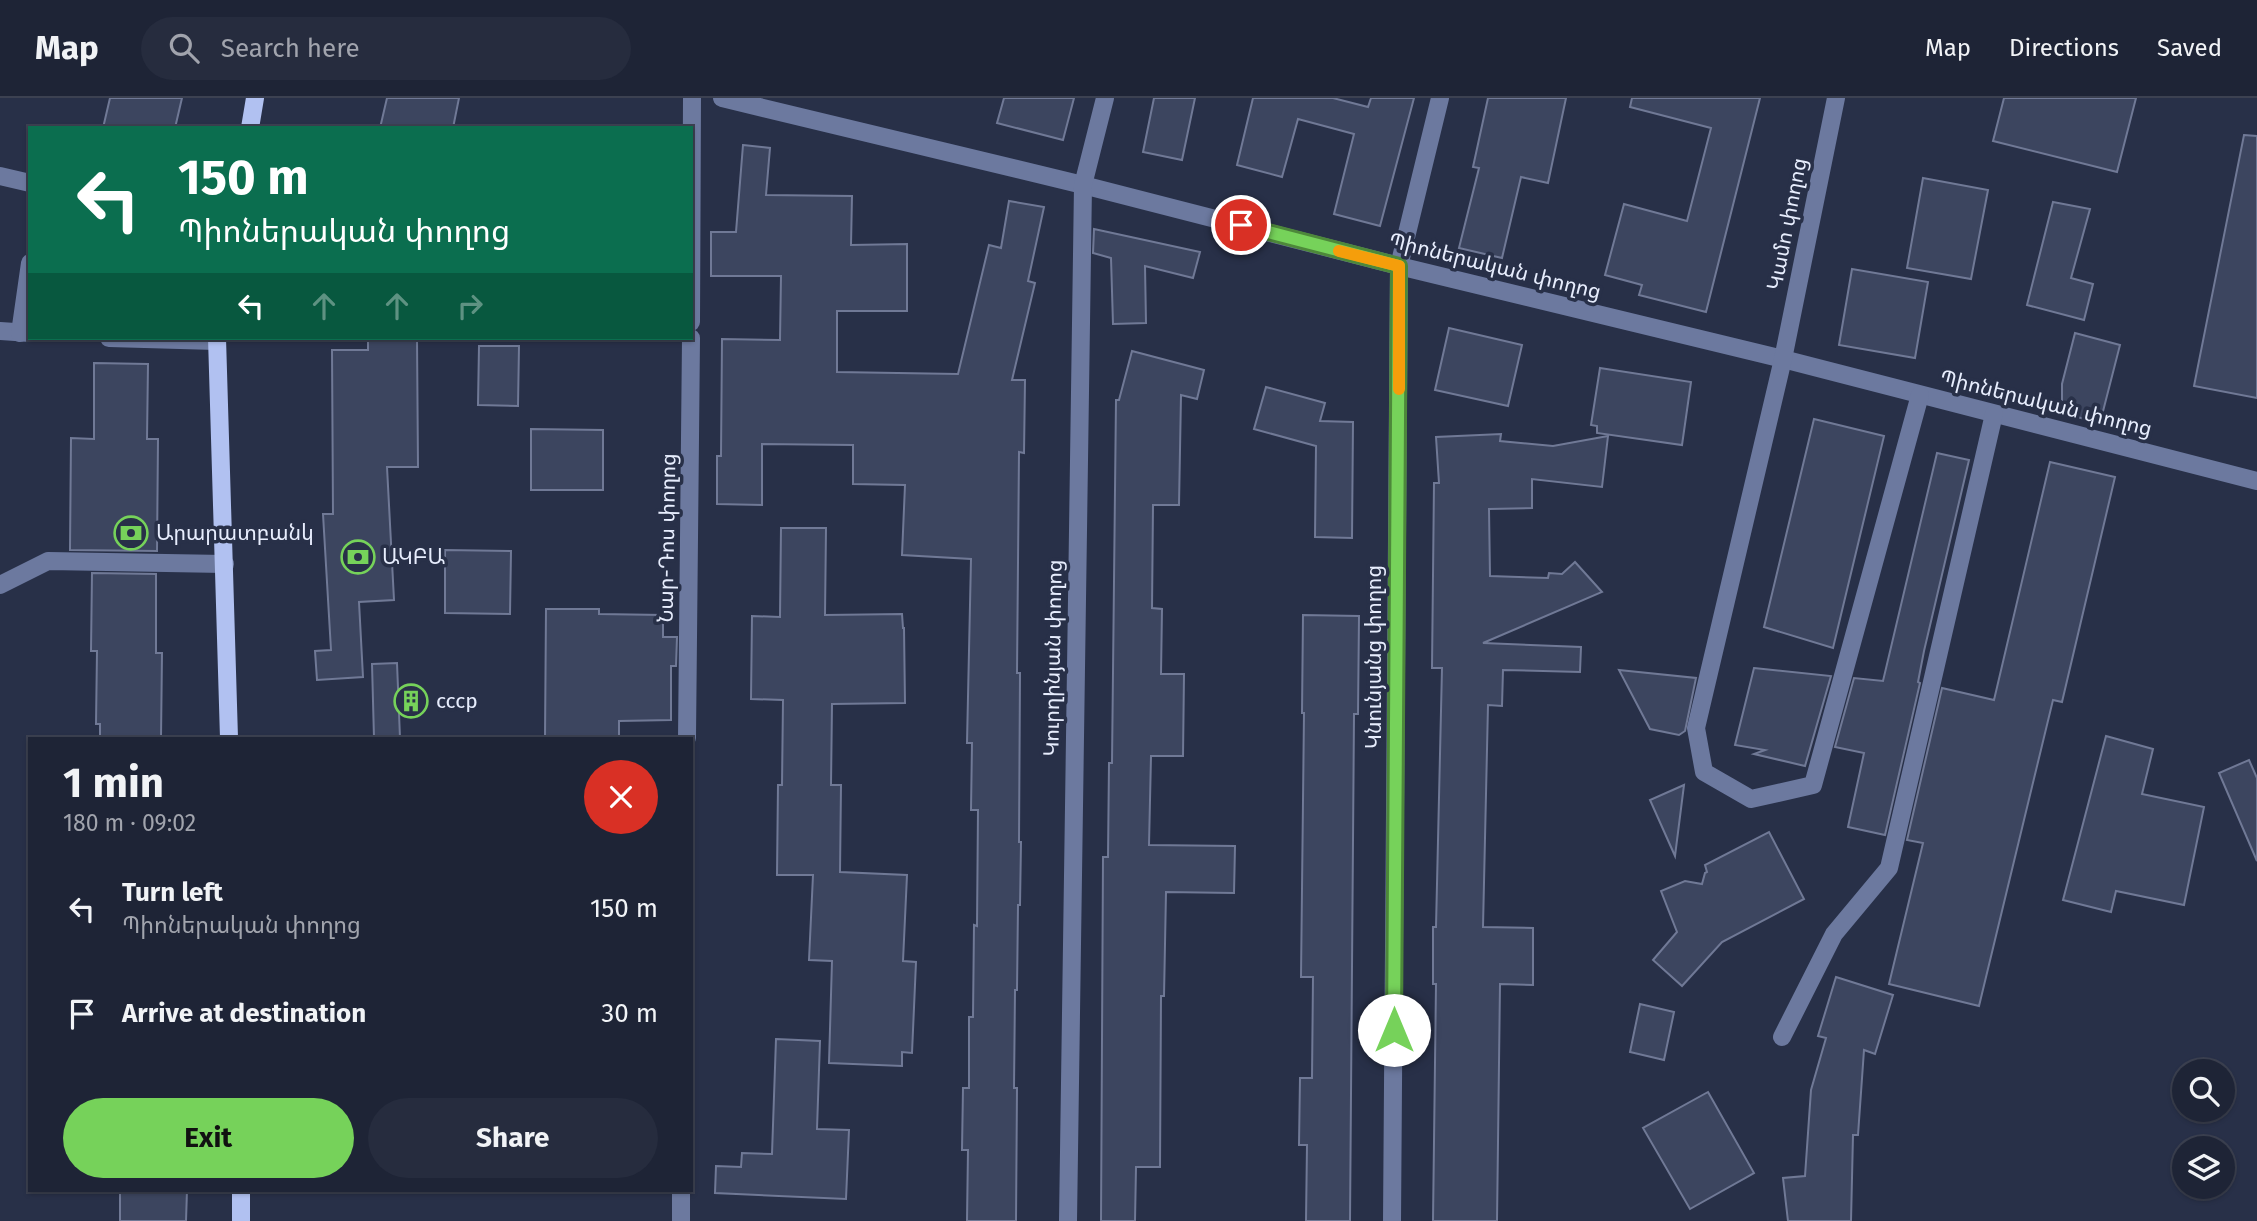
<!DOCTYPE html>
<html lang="en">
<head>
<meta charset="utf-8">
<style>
	body { margin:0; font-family:"Fira Sans","Noto Sans Armenian",sans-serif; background:#262c3e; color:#f1f3f6; height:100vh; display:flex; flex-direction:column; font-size:26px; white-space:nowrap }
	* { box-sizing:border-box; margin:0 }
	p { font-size:23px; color:#a1a4ad }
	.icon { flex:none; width:38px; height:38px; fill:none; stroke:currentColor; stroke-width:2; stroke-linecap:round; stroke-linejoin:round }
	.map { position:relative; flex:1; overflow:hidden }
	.drawer { position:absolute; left:28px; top:639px; width:665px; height:455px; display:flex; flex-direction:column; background:#1e2436; border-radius:0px; box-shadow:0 2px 5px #0004,0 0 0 2px #3c4151 }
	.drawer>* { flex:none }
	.guide { position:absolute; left:28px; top:28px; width:665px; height:214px; border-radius:0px; box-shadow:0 2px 5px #0004,0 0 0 2px #3c4151; background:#0b6e4f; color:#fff; overflow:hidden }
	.tools { position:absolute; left:2172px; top:961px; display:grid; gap:14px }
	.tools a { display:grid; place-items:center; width:63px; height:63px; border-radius:50%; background:#1e2436; box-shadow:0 2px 5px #0004,0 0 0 2px #3c4151; font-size:35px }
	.pin { position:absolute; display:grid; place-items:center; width:60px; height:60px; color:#fff; margin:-30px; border:4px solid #fff; border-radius:50%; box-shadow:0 2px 7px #0007 }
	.me { position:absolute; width:77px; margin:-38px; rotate:0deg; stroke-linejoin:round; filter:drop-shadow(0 0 5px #0008) }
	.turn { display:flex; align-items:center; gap:24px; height:147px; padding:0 35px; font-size:32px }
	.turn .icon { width:91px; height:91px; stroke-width:2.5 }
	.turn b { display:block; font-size:49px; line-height:60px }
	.lanes { display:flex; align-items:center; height:66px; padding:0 35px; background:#0003; justify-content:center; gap:35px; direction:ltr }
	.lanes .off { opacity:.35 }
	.round { display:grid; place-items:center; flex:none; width:74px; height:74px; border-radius:37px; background:#262c3e }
	.head { display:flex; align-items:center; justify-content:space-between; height:119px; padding:0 35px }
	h1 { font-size:42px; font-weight:700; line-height:52px }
	.action { display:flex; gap:14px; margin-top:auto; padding:14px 35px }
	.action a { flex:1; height:80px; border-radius:42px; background:#76d25a; color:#111; font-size:28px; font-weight:700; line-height:80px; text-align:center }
	.action a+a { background:#262c3e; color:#f1f3f6 }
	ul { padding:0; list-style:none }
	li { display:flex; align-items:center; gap:21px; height:105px; padding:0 35px }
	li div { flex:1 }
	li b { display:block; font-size:26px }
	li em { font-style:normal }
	header { display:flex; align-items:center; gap:42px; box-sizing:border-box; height:98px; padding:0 35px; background:#1e2436; border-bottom:2px solid #3c4151 }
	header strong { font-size:33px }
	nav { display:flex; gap:38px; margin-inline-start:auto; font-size:24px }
	.search { width:490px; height:63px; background:#262c3e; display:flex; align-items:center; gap:18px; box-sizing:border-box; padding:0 24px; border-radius:38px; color:#a1a4ad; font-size:26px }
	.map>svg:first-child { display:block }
	.building { fill:#3c455f; stroke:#707996; stroke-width:2 }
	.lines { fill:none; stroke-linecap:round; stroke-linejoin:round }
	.minor { stroke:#6c799f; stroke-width:18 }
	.major { stroke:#b1c1f1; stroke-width:18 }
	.route-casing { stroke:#4d883a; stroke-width:18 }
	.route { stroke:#76d25a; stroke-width:12 }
	.slow { stroke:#f59e0b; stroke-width:12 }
	.labels { text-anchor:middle; stroke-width:7; stroke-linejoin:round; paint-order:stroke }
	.street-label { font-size:21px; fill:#e7edfd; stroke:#283048 }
	.poi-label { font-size:21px; fill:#e7edfd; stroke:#283048; text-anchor:start }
</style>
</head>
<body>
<header>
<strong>Map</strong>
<div class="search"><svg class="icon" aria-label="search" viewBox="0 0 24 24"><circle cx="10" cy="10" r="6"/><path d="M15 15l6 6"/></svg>Search here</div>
<nav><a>Map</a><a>Directions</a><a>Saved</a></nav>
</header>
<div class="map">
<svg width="2257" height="1123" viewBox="0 0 2257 1123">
	<rect width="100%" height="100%" fill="#283048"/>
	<g class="building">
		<polygon points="110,0 182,0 175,30 103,30"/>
		<polygon points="387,0 459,0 453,30 380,30"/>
		<polygon points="1004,0 1074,0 1063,42 997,25"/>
		<polygon points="1154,0 1195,0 1182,62 1143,54"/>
		<polygon points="1253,0 1333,0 1368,9 1371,0 1414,0 1380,128 1334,116 1354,36 1298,21 1282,79 1237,67"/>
		<polygon points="1488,0 1566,0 1548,85 1521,79 1502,160 1459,150 1479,70 1473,69"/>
		<polygon points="1632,0 1760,0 1706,214 1639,197 1642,187 1605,177 1624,106 1687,123 1711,30 1630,9"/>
		<polygon points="2004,0 2136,0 2117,74 1993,43"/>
		<polygon points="2244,37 2257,38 2257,300 2194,288"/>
		<polygon points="743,47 770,50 766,97 852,98 851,147 907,146 907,213 837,213 837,274 958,276 989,147 1001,150 1009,103 1044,109 1028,183 1035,185 1012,282 1025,282 1024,355 1019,354 1017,575 1020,575 1019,744 1021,744 1020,807 1018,807 1017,892 1015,892 1014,990 1017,990 1016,1123 967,1123 968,1052 962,1052 963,990 969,990 969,919 973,919 974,827 977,828 978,712 971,712 972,645 967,645 971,461 902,457 905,387 853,386 853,347 762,346 762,407 717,406 717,358 721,358 722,241 780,242 781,178 711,178 711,134 736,134"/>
		<polygon points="1923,80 1988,92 1971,181 1907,170"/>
		<polygon points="2053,104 2090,111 2071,180 2093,186 2084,222 2027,207"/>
		<polygon points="1094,131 1200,154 1193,180 1145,168 1146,225 1113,226 1111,160 1093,155"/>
		<polygon points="1852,171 1928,184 1915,260 1839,247"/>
		<polygon points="1449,230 1522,247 1508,308 1435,292"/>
		<polygon points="2075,235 2120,247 2100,325 2062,315 2062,286"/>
		<polygon points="368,240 417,240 418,369 387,369 394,502 359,504 363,579 317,582 315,553 331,552 323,416 333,416 332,252 368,252"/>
		<polygon points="479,248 519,248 518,308 478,307"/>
		<polygon points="1132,253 1204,272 1197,301 1181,297 1179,407 1153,407 1152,510 1162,511 1161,576 1184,576 1183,658 1151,658 1149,747 1235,748 1234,795 1166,794 1164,898 1161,898 1160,1069 1136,1069 1135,1123 1101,1123 1103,759 1108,759 1109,665 1112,665 1116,302 1119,302"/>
		<polygon points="94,265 148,266 147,341 158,341 157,453 70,452 71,340 94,341"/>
		<polygon points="1600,270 1691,284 1682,347 1597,335 1597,328 1591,327"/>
		<polygon points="1266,289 1325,305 1320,323 1353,324 1352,440 1315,439 1316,348 1254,331"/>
		<polygon points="1814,321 1884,338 1833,550 1764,529"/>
		<polygon points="531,331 603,332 603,392 531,392"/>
		<polygon points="1501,336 1500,343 1553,348 1608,338 1602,389 1532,381 1532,410 1489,411 1490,478 1548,480 1549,475 1562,476 1575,464 1602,494 1483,545 1581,549 1580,574 1503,572 1502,608 1488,607 1483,829 1533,830 1533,887 1500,886 1497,1123 1433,1123 1436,886 1433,886 1433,829 1436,829 1442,570 1432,570 1434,385 1439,385 1436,339"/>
		<polygon points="1937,355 1969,362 1924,553 1918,584 1920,585 1885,737 1848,729 1864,655 1835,649 1854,580 1883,583"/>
		<polygon points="2050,364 2115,379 2062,604 2053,602 1979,908 1889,886 1923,745 1907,742 1942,590 1994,602"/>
		<polygon points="781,430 826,430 825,517 902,516 903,530 904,530 905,605 832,606 831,687 841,687 840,774 907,777 903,863 916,864 912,955 902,954 902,968 829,965 832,863 809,862 813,777 777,777 778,687 782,687 783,602 751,601 752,518 780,519"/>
		<polygon points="445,452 511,453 510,516 445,515"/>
		<polygon points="92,475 156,476 156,555 162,555 161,640 100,640 100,626 96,626 97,553 91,553"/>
		<polygon points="546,511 599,511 599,516 663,517 663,539 677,539 676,568 671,568 671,622 619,623 619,640 545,640"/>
		<polygon points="1303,517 1359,518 1358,616 1354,616 1350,1123 1306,1123 1307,1047 1299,1047 1300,980 1312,980 1313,879 1301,879 1304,615 1302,615"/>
		<polygon points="397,565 400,640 374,640 372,566"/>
		<polygon points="1754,570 1831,578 1805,668 1754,656 1765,652 1735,647"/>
		<polygon points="1619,572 1696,580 1685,633 1679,637 1650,631"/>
		<polygon points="2106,638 2153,651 2142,696 2204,709 2184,807 2116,793 2111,814 2063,802"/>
		<polygon points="2249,662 2257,680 2257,763 2219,675"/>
		<polygon points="1684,687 1675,758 1650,702"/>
		<polygon points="1769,734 1804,801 1722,844 1682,888 1653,862 1677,834 1661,793 1685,783 1702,786 1705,775 1707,774 1705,767"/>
		<polygon points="1836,879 1893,897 1875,956 1864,952 1858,1037 1853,1037 1851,1123 1788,1123 1783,1080 1805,1078 1811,992 1826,940 1818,938"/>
		<polygon points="1640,906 1674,914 1664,962 1630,954"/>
		<polygon points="776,941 820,943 817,1031 849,1032 846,1101 715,1095 716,1068 741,1069 742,1055 772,1056"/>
		<polygon points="1708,994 1754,1075 1690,1111 1643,1030"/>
		<polygon points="120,1092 187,1092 186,1123 120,1123"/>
	</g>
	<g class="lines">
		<g class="minor">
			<polyline points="722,0 1083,87 1399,168 1783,261 2257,383"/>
			<polyline points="1836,0 1783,261 1696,630 1704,674 1751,701 1813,687 1920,297"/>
			<polyline points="0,78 30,85"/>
			<polyline points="691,224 692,0"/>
			<polyline points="0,233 30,235"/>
			<polyline points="20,235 30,165"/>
			<polyline points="109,240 216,243"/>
			<polyline points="0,487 48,463 225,466"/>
			<polyline points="687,640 691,240"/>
			<polyline points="1782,939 1834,836 1889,770 1994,316"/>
			<polyline points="681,1123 681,1092"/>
			<polyline points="1068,1123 1083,87 1105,0"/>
			<polyline points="1392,1123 1399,168 1440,0"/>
		</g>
		<g class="major">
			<polyline points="250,30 255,0"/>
			<polyline points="217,240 229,640"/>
			<polyline points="241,1092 241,1123"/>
		</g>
	</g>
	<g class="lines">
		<defs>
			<polyline id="route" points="1241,127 1399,168 1394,932"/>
		</defs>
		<use href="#route" class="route-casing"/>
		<use href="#route" class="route"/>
		<polyline class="slow" points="1339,153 1399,168 1399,291"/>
	</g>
	<defs>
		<symbol id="bank-ring" viewBox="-11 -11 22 22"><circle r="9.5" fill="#283048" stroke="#76d25a" stroke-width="1.5"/><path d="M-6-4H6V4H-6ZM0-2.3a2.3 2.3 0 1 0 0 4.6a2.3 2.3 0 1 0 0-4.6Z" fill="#76d25a"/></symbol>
		<symbol id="building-ring" viewBox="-11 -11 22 22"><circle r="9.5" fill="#283048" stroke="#76d25a" stroke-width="1.5"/><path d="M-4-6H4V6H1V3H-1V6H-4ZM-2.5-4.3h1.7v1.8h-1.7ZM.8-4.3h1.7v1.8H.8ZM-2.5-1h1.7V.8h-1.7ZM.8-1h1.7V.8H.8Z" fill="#76d25a"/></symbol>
	</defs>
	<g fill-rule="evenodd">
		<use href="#bank-ring" x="112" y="416" width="38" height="38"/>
		<use href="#bank-ring" x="339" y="440" width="38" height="38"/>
		<use href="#building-ring" x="392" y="584" width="38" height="38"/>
	</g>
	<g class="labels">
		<g class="street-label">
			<text transform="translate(1787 126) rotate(-79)" y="7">Կամո փողոց</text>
			<text transform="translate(1495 168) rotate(14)" y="7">Պիոներական փողոց</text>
			<text transform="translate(2046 305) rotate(14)" y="7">Պիոներական փողոց</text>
			<text transform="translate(667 440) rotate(-89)" y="7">Նար-Դոս փողոց</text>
			<text transform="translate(1374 559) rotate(-90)" y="7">Կնունյանց փողոց</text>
			<text transform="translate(1053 560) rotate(-89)" y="7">Կուրղինյան փողոց</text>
		</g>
		<g class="poi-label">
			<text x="156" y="442">Արարատբանկ</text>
			<text x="382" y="466">ԱԿԲԱ</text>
			<text x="436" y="610">ссср</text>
		</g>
	</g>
</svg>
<div class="tools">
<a><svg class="icon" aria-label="search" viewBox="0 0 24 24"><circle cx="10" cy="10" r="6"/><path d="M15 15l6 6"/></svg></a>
<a><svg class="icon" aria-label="layers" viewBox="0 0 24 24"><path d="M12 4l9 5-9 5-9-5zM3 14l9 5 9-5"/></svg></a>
</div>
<div class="pin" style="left:1241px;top:127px;background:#d93025"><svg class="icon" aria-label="arrive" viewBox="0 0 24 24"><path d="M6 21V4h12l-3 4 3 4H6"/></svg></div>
<svg class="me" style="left:1394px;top:932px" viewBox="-20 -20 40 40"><circle r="19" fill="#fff"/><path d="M0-13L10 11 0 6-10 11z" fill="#76d25a"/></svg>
<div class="guide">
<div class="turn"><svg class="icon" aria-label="left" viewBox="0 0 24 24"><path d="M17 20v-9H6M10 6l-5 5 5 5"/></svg><div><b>150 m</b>Պիոներական փողոց</div></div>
<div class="lanes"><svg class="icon" aria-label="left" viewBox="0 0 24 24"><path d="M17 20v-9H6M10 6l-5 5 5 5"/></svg><svg class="icon off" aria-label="ahead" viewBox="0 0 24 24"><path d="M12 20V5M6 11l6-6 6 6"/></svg><svg class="icon off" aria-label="ahead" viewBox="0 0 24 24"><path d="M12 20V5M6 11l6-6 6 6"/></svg><svg class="icon off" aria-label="right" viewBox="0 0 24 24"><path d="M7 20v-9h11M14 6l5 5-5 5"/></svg></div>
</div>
<section class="drawer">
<div class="head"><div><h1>1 min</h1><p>180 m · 09:02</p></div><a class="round" style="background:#d93025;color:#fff"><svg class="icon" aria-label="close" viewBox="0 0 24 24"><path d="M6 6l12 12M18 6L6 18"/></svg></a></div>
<ul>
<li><svg class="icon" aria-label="left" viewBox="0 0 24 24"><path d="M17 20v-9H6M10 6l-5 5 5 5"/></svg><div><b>Turn left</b><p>Պիոներական փողոց</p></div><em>150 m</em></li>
<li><svg class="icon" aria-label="arrive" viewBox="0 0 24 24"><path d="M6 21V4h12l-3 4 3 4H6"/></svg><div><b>Arrive at destination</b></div><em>30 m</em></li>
</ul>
<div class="action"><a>Exit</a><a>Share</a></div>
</section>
</div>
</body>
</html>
